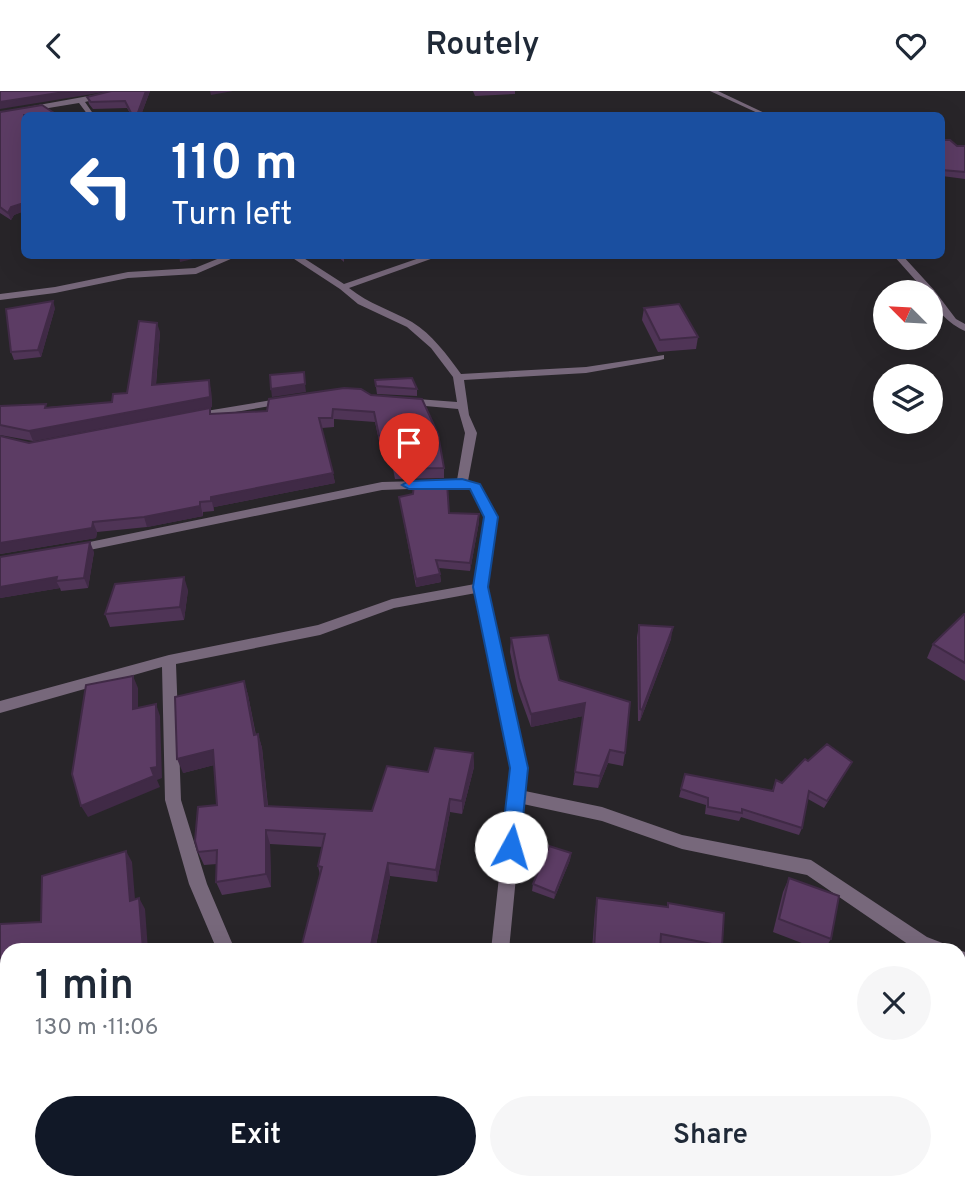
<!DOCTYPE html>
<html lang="en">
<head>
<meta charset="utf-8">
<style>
	body { margin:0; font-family:Overpass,sans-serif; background:#f6f6f7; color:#1f2937; height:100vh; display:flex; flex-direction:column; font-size:26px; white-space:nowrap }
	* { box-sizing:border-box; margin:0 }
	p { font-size:23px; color:#747a83 }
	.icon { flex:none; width:38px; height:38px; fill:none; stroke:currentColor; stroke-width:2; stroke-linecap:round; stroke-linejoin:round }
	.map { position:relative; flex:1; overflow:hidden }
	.side { position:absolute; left:0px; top:852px; width:966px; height:247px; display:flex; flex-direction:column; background:#fff; border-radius:21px 21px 0 0; box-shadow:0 7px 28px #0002 }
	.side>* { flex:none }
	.guide { position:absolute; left:21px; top:21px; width:924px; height:147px; border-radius:10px; box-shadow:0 7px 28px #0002; background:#1a4fa0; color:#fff; overflow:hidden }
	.needle { width:46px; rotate:294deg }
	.fabs { position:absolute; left:873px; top:189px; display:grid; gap:14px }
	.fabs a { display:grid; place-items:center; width:70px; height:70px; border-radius:50%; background:#fff; box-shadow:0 7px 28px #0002; font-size:35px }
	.pin { position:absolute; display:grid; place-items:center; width:60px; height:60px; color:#fff; margin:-72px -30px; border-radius:50% 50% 50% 0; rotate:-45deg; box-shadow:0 0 7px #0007 }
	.pin .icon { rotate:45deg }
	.me { position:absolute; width:77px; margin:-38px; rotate:6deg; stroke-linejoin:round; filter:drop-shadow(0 0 5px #0008) }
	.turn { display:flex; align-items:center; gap:24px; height:147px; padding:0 35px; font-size:32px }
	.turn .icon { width:91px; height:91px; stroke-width:2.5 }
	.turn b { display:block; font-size:49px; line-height:60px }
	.round { display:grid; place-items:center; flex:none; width:74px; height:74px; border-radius:37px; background:#f6f6f7 }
	.summary { display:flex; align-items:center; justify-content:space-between; height:119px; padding:0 35px }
	h1 { font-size:42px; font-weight:600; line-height:52px }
	.cta { display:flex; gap:14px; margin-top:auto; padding:14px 35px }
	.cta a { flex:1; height:80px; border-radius:42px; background:#111827; color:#fff; font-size:28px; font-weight:600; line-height:80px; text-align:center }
	.cta a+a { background:#f6f6f7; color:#1f2937 }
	header { display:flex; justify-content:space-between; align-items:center; height:91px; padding:0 35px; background:#fff; font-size:32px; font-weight:600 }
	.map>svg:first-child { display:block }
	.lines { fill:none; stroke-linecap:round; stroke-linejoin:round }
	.minor { fill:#77687b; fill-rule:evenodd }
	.wall { fill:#4f3456 }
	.shaded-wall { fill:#402a46 }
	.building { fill:#5c3c64; stroke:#402a46; stroke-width:2 }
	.route { fill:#1a73e8; stroke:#114b97; stroke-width:2 }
</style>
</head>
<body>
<header><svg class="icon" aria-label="back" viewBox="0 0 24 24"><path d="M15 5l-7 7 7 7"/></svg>Routely<svg class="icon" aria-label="heart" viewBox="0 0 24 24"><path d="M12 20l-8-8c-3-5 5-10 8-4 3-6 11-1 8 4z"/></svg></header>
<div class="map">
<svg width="965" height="1098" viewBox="0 0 965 1098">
	<rect width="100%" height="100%" fill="#282529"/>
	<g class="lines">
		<g class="minor">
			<polygon points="116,0 127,0 85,11 94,24 88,24 79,12 0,25 0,21"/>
			<polygon points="710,0 718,0 769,24 762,24"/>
			<polygon points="227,164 240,164 196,183 128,187 55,202 0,209 0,203 55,196 128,181 195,177"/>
			<path d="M288,164H299L344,193L428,164H442L349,197C369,213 391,219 412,231C432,243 447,264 461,283L586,276L664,264V268L660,269L586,282L464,289L469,324L477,342L468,390L479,393L497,426L488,496L527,677L525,700L602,716L682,744L811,769L927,846L945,853L947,859L915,858L807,784L682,758L602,730L523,713L509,859H491L511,677L476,502L394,517L320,544L176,573L181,709L207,793L235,859H217L189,793L165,709L162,576L0,622V610L169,564L318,534L392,508L475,493L485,426L470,398L461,396L382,399L75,462L69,458L75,454L382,391L457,389L465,342L458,318L404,313L399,310L404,307L457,311L453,286L431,257L407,236L358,213L340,198Z"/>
			<path d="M893,164H902L934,199L956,228L965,233V240C951,234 931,217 931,201H926Z"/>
			<polygon points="284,307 289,310 288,312 194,328 189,325 194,322"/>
			<polygon points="959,859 965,861 965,880 959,878"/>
			<polygon points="466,1092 488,1092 487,1098 465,1098"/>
		</g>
	</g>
	<g class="wall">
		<polygon points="150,0 141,24 131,24 127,17 93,18 89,13 87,6"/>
		<polygon points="473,0 515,0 515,3 475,5"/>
		<polygon points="0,21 24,24 24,120 14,124 11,129 0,122"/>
		<polygon points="942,49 957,55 965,55 965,88 942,85"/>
		<polygon points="336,164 344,164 344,171"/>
		<polygon points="55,217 41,266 14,269 11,261"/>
		<polygon points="644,217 698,246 696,258 658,261 642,229"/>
		<polygon points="160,241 156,294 211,299 212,316 33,350 0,344 0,315 48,316 112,311 127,302"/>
		<polygon points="375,289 417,298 417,305 377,303"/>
		<polygon points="344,297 444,377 444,387 395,388 390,363 382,364 375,331 334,328 334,336 322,337 335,392 214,416 214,420 203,421 203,425 147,436 97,441 96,447 0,463 0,345 29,352 211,323 267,320"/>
		<polygon points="399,406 479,431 470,480 439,477 441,491 416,496"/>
		<polygon points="94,461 88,497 61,500 60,497 0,507 0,466"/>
		<polygon points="188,499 184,529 110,536 105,523"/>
		<polygon points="965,523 965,590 927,567 933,553"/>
		<polygon points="639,534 671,548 640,630 638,630 637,546"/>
		<polygon points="511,547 559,589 625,662 623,675 608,672 598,697 573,694 583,625 531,636 518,600 510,561"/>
		<polygon points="244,590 248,604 256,644 258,643 262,657 268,715 372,720 428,681 473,662 474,676 462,723 450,721 437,791 390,785 375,859 302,859 301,857 320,784 318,775 323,756 270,753 271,796 222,804 216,791 217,773 204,774 198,761 217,714 214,674 183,682"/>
		<polygon points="808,670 852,671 824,717 808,708 802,737 799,744 741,726 739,730 705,723 706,714 679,706 685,683 772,700 776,689 782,692"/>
		<polygon points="571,762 570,769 554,808 532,800 533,793"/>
		<polygon points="789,787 831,848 824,859 820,859 773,841 783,801"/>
		<polygon points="597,807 667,816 668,812 722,855 721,859 675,859 660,856 660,859 592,859 595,820"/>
		<polygon points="959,961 965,967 965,1094 959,1088 959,1056 960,1054 959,1052"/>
		<polygon points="738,1092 769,1092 765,1096 740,1098 739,1098"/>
	</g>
	<g class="shaded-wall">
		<polygon points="71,0 111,0 0,18 0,11"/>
		<polygon points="146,0 150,0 141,24 137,24"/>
		<polygon points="210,0 233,0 211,4"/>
		<polygon points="24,112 24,120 14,124 11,129 8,122 11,116"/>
		<polygon points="179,164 210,164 180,171"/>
		<polygon points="53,210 55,217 41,266 38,259"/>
		<polygon points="157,232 160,241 155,304 152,294"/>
		<polygon points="209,289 211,299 212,316 33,350 29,340"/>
		<polygon points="305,293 306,301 272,306 271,298"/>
		<polygon points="333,382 335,392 214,416 214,420 211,406"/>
		<polygon points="200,411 203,425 147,436 144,426"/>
		<polygon points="479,423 479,431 470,480 470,472"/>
		<polygon points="93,431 97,441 96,447 0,463 0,452"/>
		<polygon points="90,451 94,461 88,497 84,487"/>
		<polygon points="440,483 441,491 416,496 416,488"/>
		<polygon points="57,486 56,490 60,497 0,507 0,496"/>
		<polygon points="184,486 188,499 184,529 180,516"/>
		<polygon points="673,536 671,548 640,630 642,619"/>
		<polygon points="133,585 138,597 138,630 133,618"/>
		<polygon points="244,590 248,604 258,658 254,644"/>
		<polygon points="585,612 583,625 531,636 531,623"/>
		<polygon points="156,613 160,625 162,687 157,689 160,696 88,726 81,715 151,677"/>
		<polygon points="258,643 262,657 269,729 265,715"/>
		<polygon points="213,659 218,673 183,682 177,668"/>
		<polygon points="610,659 608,672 598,697 600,685"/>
		<polygon points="473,662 474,676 462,723 462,710"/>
		<polygon points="450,708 450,721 437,791 436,779"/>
		<polygon points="266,739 270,753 271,796 266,783"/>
		<polygon points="126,760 132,771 136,821 130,810"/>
		<polygon points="571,762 570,769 554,808 555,802"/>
		<polygon points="388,772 390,785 375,859 370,859"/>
		<polygon points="139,807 145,818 148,859 143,859"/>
		<polygon points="965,906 965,910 959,914 959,911"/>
		<polygon points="5,931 7,934 7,943 0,945 0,933"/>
	</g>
	<g class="building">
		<polygon points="0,0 71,0 0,11"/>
		<polygon points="111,0 146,0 137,24 132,24 125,10 91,11 87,6"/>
		<polygon points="42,14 57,24 24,24 24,112 11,116 8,122 0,116 0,21"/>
		<polygon points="942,49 950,49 957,55 965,55 965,81 942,79"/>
		<polygon points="53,210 38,259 11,261 6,218"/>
		<polygon points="679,213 698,246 660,249 644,217"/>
		<polygon points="139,230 157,232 152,294 209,289 210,306 29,340 0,334 0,315 46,313 45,317 112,311 113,303 127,302"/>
		<polygon points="304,281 305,293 271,298 270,284"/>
		<polygon points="412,287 417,298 376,295 375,289"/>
		<polygon points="344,297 361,298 371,304 422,308 438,343 444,377 394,378 389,353 381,354 374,321 333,318 332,327 319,327 333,382 211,406 211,410 200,411 200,415 144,426 93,431 92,437 0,452 0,345 29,352 210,317 210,323 267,320 269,308"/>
		<polygon points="447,392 449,422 479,423 470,472 436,469 440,483 416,488 399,406 413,403 414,393"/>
		<polygon points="90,451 84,487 56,490 57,486 0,496 0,466"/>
		<polygon points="184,486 180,516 105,523 115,493"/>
		<polygon points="964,523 965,523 965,572 933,553"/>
		<polygon points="639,534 673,536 642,619 640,618"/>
		<polygon points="548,544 559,589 630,611 625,662 610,659 600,685 575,681 585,612 531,623 519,587 511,547"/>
		<polygon points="133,585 133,618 156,613 157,676 151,677 154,685 81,715 72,683 86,594"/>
		<polygon points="244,590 254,644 258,643 265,715 372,720 387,675 428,681 435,657 473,662 462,710 450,708 436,779 388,772 370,859 322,859 301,857 322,776 318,775 325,743 266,739 266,783 216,791 217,759 198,761 195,750 198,716 217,714 213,659 177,668 175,606"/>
		<polygon points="827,653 852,671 827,710 809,700 802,737 742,718 742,722 708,716 708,707 681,698 685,683 773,700 776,689 782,692 805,668 808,670"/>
		<polygon points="549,755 571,762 555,802 533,793"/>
		<polygon points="126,760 130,810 139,807 143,859 7,859 7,935 5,936 5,931 0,933 0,833 41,831 42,785"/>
		<polygon points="789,787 839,805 831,848 779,828"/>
		<polygon points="597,807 668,816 668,812 724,822 722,855 661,843 660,859 594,859"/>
		<polygon points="959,898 965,898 965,906 959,911"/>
		<polygon points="959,961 965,967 965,1037 959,1030"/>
		<polygon points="965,1054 965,1075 959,1069 959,1062"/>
	</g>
	<polygon class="route" points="462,388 480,393 498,426 488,496 528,677 520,756 517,762 511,765 504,762 501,756 510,677 473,496 484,426 470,398 409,398 402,394 409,390"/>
</svg>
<div class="fabs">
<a><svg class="needle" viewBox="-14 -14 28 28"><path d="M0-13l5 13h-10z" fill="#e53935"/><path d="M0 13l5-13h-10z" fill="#747a83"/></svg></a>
<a><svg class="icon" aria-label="layers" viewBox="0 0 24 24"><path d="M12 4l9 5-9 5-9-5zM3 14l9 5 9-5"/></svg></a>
</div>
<div class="pin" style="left:409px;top:394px;background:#d93025"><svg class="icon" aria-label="arrive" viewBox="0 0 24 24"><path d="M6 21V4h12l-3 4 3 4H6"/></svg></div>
<svg class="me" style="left:511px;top:756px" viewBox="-20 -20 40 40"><circle r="19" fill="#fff"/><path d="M0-13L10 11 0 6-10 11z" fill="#1a73e8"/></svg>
<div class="guide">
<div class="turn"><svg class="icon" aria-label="left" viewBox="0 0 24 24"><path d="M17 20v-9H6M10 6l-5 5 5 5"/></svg><div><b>110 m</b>Turn left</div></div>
</div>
<section class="side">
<div class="summary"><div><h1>1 min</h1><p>130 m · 11:06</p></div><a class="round"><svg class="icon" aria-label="close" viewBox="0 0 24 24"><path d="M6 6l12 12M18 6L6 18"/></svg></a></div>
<div class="cta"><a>Exit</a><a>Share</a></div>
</section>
</div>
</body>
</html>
